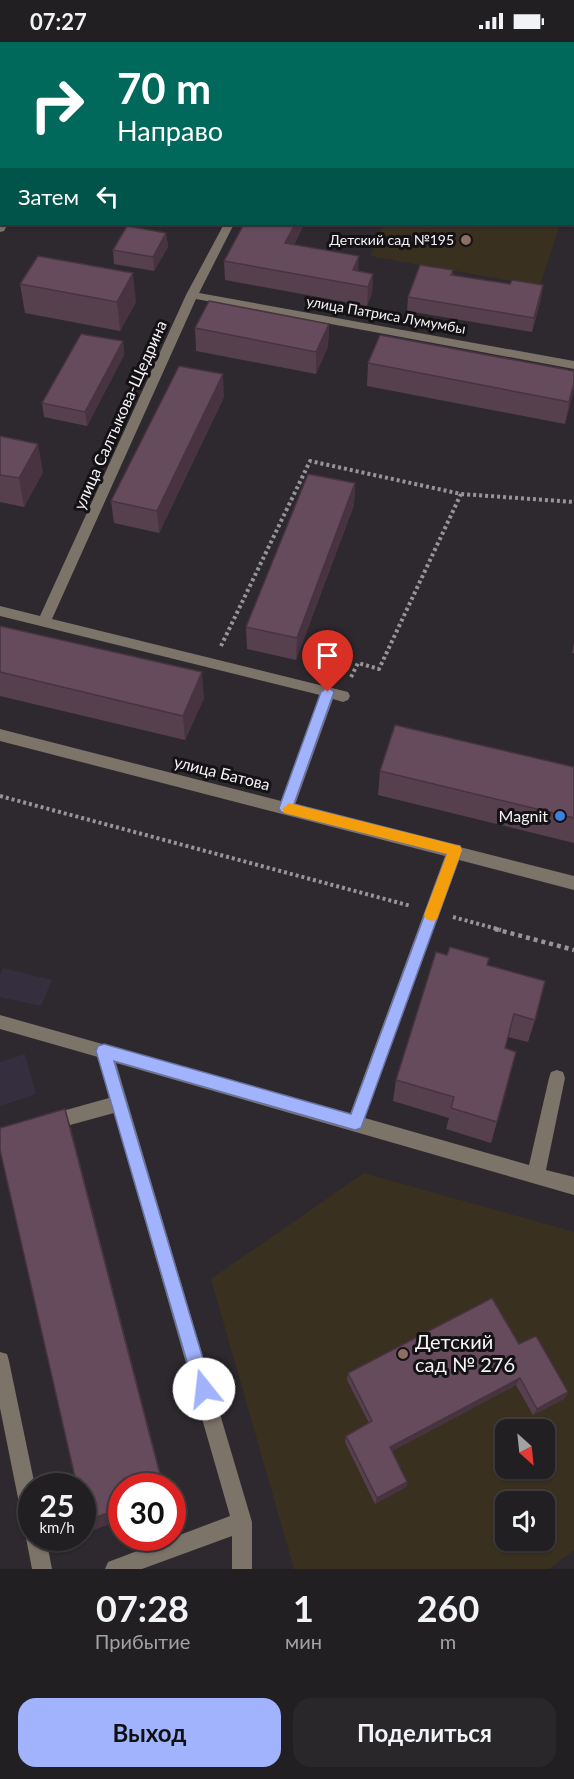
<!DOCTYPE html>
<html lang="ru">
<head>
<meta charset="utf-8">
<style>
	body { margin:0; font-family:Lato,sans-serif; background:#2a272a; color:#f1f3f6; height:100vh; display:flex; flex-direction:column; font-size:22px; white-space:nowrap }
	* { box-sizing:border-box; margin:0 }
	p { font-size:20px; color:#a2a2a5 }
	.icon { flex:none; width:33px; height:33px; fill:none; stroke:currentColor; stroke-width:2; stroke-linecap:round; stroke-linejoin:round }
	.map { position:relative; height:1527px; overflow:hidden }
	.sheet { display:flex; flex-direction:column; background:#221f22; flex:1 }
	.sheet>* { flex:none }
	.top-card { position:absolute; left:0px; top:0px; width:574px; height:183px; box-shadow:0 2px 4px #0004,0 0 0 2px #3f3d40; background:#00695c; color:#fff; overflow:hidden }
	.needle { width:39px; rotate:153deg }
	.fabs { position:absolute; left:495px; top:1377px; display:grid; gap:12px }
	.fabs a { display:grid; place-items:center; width:60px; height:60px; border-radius:12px; background:#221f22; box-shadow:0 2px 4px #0004,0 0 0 2px #3f3d40; font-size:30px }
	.speed { position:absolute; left:18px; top:1431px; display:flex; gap:12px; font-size:30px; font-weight:700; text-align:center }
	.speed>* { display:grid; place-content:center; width:78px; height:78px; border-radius:50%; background:#221f22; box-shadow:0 2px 4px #0004,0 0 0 2px #3f3d40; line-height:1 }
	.speed small { font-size:15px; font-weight:400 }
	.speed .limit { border:9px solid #d22; background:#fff; color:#111 }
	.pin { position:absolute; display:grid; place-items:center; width:51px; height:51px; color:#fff; margin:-62px -26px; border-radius:50% 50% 50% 0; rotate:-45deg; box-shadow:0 0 6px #0007 }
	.pin .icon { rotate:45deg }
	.me { position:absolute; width:66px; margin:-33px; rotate:344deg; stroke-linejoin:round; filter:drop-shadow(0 0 4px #0008) }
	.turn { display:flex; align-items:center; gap:21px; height:126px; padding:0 18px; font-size:27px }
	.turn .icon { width:78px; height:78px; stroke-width:2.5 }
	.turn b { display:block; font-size:42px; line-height:51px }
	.then { display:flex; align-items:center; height:57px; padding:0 18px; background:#0003; gap:12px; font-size:22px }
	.eta { display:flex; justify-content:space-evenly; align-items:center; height:102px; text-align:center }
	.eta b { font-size:36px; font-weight:700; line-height:42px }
	.action { display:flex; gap:12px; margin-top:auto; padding:12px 18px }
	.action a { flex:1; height:69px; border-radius:18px; background:#a1b3fd; color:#111; font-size:24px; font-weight:700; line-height:69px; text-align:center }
	.action a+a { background:#2a272a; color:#f1f3f6 }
	.status { display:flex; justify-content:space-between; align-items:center; height:42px; padding:0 30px; background:#221f22; direction:ltr }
	.status svg { height:16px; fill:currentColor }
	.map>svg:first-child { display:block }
	.industrial { fill:#352e3e }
	.education { fill:#3a3020; fill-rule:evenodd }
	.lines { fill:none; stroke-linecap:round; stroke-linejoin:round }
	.path-far1 { stroke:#989599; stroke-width:4; stroke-dasharray:3 3; stroke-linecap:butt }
	.path { stroke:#989599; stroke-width:4.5; stroke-dasharray:4 4; stroke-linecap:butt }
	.minor { fill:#7c7369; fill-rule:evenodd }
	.wall { fill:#57404e }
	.shaded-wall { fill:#473440 }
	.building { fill:#654b5b; stroke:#473440; stroke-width:1.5 }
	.route { fill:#a1b3fd; stroke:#6974a4; stroke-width:1.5 }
	.slow { fill:#f59e0b }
	.education-dot { fill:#8d6e63; stroke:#141214; stroke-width:2 }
	.shop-dot { fill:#3f7fe0; stroke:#141214; stroke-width:2 }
	.labels { text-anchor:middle; stroke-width:6; stroke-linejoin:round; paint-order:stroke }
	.far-poi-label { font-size:14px; fill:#f5f3f6; stroke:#141214; text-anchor:end }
	.far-street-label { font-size:14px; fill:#f5f3f6; stroke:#141214 }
	.street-label { font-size:16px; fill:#f5f3f6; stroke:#141214 }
	.poi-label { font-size:16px; fill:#f5f3f6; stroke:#141214; text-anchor:end }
	.near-poi-label { font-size:20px; fill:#f5f3f6; stroke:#141214; text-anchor:start }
</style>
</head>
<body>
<div class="status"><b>07:27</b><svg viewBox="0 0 49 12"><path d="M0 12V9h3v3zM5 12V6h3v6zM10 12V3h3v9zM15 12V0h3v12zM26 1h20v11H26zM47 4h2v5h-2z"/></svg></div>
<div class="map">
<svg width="574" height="1527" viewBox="0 0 574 1527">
	<rect width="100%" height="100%" fill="#2d292e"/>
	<g class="industrial">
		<polygon points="3,926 52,938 41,964 0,955 0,933"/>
		<polygon points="25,1012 36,1052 0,1064 0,1020"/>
	</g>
	<g class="education">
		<polygon points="384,182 560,182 540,244 370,214"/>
		<path d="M364,1131L574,1190V1508L549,1527H294L211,1237ZM506,1388H544V1426H506ZM506,1460H544V1498H506Z"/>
	</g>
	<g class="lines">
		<g class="path-far1">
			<polyline points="221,604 310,419 461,452 574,460"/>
			<polyline points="351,635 358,621 379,627 461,452"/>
			<polyline points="0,754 411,864"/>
			<polyline points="453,875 501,888"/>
		</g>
		<polyline class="path" points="495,887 574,908"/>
		<g class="minor">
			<polygon points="317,0 327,0 316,2"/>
			<rect x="0" y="120" width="2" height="6"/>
			<polygon points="0,179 8,182 4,189 0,190"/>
			<polygon points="224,182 234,182 199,251 574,319 574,327 196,257 52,577 348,650 350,654 348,658 343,660 333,657 295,763 574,834 574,848 459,818 365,1076 529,1123 549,1036 551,1030 557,1028 563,1030 565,1036 546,1128 574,1135 574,1153 116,1021 252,1480 252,1527 232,1527 232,1494 142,1527 105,1527 108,1520 230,1474 114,1071 48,1089 42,1087 39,1081 42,1075 48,1073 109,1056 98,1015 0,987 0,973 350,1072 445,814 0,699 0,687 281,759 320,653 0,574 0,564 40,574 186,253"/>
			<polygon points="0,1310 7,1312 9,1319 35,1444 32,1444 32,1486 25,1483 22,1476 0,1366"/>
			<polygon points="32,1488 32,1496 46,1496 52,1527 32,1527 26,1496"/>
		</g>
	</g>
	<g class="wall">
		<polygon points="0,0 11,0 11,2 2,2 2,37 0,37"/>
		<polygon points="117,0 188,0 187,2 117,1"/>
		<rect x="340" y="0" width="117" height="2"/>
		<polygon points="181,182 195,182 194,184"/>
		<polygon points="244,182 304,182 294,203 358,229 373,232 372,251 367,264 225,238 224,219"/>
		<polygon points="166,191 168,205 154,229 114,222 113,208"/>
		<polygon points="453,228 453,233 541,257 532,290 407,269 408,255"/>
		<polygon points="20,242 136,260 120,289 25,271"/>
		<polygon points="329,282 328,304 316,332 196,309 195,286"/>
		<polygon points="123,299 124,313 87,384 44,375 42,361"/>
		<polygon points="368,321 574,329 574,346 565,382 367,344"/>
		<polygon points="224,355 159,491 114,481 111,459"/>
		<polygon points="0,394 43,430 24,465 0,460"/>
		<polygon points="355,441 354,463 296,618 247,607 246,585"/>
		<polygon points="0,584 204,656 185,698 0,654"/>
		<polygon points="574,601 574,611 572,611"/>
		<polygon points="574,725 574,801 378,753 380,729"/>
		<polygon points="488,923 535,978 528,1000 508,995 505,1006 497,1080 491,1101 446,1087 449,1076 393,1059 396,1038"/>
		<polygon points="519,1302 568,1350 564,1357 533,1373 516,1343 392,1409 407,1440 406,1445 375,1462 345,1400 346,1394 369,1381 347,1338 348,1331"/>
	</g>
	<g class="shaded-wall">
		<polygon points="173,0 188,0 187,2 173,2"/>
		<polygon points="0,39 2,48 2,70 0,73"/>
		<polygon points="295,182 304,182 285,220 285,201"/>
		<polygon points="166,191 168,205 154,229 153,215"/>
		<polygon points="359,214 358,233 353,228"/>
		<polygon points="133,231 136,260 120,289 117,260"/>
		<polygon points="373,232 372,251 367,264 368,245"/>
		<polygon points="543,243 541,257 532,290 534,276"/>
		<polygon points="329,282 328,304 316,332 316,310"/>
		<polygon points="123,299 124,313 87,384 85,370"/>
		<polygon points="223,332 224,355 159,491 157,469"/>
		<polygon points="574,341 573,352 565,382 569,360"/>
		<polygon points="38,402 43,430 24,465 19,436"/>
		<polygon points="355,441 354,463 296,618 297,596"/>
		<polygon points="202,630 204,656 185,698 183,674"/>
		<polygon points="65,1067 71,1086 164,1444 163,1444"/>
		<polygon points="520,1336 516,1343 388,1411 390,1405"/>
		<polygon points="568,1350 564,1357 533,1373 537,1367"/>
		<polygon points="407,1440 406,1445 375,1462 377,1456"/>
		<polygon points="122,1466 122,1478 91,1489 85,1479"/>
	</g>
	<g class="building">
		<polygon points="0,0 7,0 6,2 2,2 2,8 1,9"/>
		<polygon points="117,0 157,0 156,2 117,1"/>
		<polygon points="247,0 287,0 286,2 246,2"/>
		<polygon points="358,0 453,0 453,2 369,2"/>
		<polygon points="244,182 295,182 285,201 359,214 353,228 373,232 368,245 224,219"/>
		<polygon points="127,184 166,191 153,215 113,208"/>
		<polygon points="38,214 133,231 117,260 20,242"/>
		<polygon points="420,223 453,228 451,233 510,242 512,238 543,243 534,276 408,255"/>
		<polygon points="209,259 329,282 316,310 195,286"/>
		<polygon points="81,292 123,299 85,370 42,361"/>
		<polygon points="380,293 574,329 574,341 569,360 368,321"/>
		<polygon points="179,324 223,332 157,469 111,459"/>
		<polygon points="0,394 38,402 19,436 0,433"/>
		<polygon points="308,432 355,441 297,596 246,585"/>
		<polygon points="0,584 202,630 183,674 0,630"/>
		<polygon points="395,683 574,725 574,776 380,729"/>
		<polygon points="450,905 489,916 487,923 545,939 535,978 514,972 505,1006 516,1010 497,1080 451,1066 454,1055 396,1038 436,910 447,913"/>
		<polygon points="65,1067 163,1444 122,1444 122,1466 85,1479 82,1467 82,1444 77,1444 0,1108 0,1086"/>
		<polygon points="492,1256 519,1302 536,1294 568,1350 537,1367 520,1336 390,1405 407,1440 377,1456 346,1394 372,1379 348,1331"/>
	</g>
	<polygon class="route" points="328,645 334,650 294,762 455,803 460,804 462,808 361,1086 355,1088 114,1019 212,1347 210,1354 204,1356 198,1354 195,1347 96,1009 98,1004 104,1002 351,1072 447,812 281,770 279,766 321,650"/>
	<polygon class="slow" points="289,761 460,804 462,808 437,877 432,879 426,877 424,873 447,812 284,771 282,767"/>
	<g class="education-dot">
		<circle cx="466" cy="198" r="6"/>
		<circle cx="403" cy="1312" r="6"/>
	</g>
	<circle class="shop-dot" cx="560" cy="774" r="6"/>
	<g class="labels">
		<g class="far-poi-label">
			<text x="454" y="203">Детский сад №195</text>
		</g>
		<g class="far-street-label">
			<text transform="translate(386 273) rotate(10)" y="5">улица Патриса Лумумбы</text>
		</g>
		<g class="street-label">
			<text transform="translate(120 373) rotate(-66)" y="6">улица Салтыкова-Щедрина</text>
			<text transform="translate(222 731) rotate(14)" y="6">улица Батова</text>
		</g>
		<g class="poi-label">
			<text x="548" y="780">Magnit</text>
		</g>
		<g class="near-poi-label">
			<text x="415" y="1307">Детский<tspan x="415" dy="23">сад № 276</tspan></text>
		</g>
	</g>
</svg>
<div class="fabs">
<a><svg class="needle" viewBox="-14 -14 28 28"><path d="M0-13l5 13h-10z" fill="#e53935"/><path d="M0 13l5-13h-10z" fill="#a2a2a5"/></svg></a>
<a><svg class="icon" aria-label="sound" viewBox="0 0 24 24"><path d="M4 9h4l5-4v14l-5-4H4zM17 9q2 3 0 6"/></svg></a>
</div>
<div class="speed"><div>25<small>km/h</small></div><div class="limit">30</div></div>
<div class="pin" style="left:328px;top:650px;background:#d93025"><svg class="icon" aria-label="arrive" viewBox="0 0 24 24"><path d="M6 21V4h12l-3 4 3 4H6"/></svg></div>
<svg class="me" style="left:204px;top:1347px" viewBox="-20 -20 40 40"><circle r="19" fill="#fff"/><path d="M0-13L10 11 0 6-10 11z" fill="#a1b3fd"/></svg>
<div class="top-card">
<div class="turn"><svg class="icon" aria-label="right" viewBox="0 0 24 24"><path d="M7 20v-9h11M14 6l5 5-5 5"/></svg><div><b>70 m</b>Направо</div></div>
<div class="then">Затем<svg class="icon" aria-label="left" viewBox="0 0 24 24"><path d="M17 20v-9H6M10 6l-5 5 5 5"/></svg></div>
</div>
</div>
<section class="sheet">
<div class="eta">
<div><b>07:28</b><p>Прибытие</p></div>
<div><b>1</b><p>мин</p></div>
<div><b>260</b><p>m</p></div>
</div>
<div class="action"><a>Выход</a><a>Поделиться</a></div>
</section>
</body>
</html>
